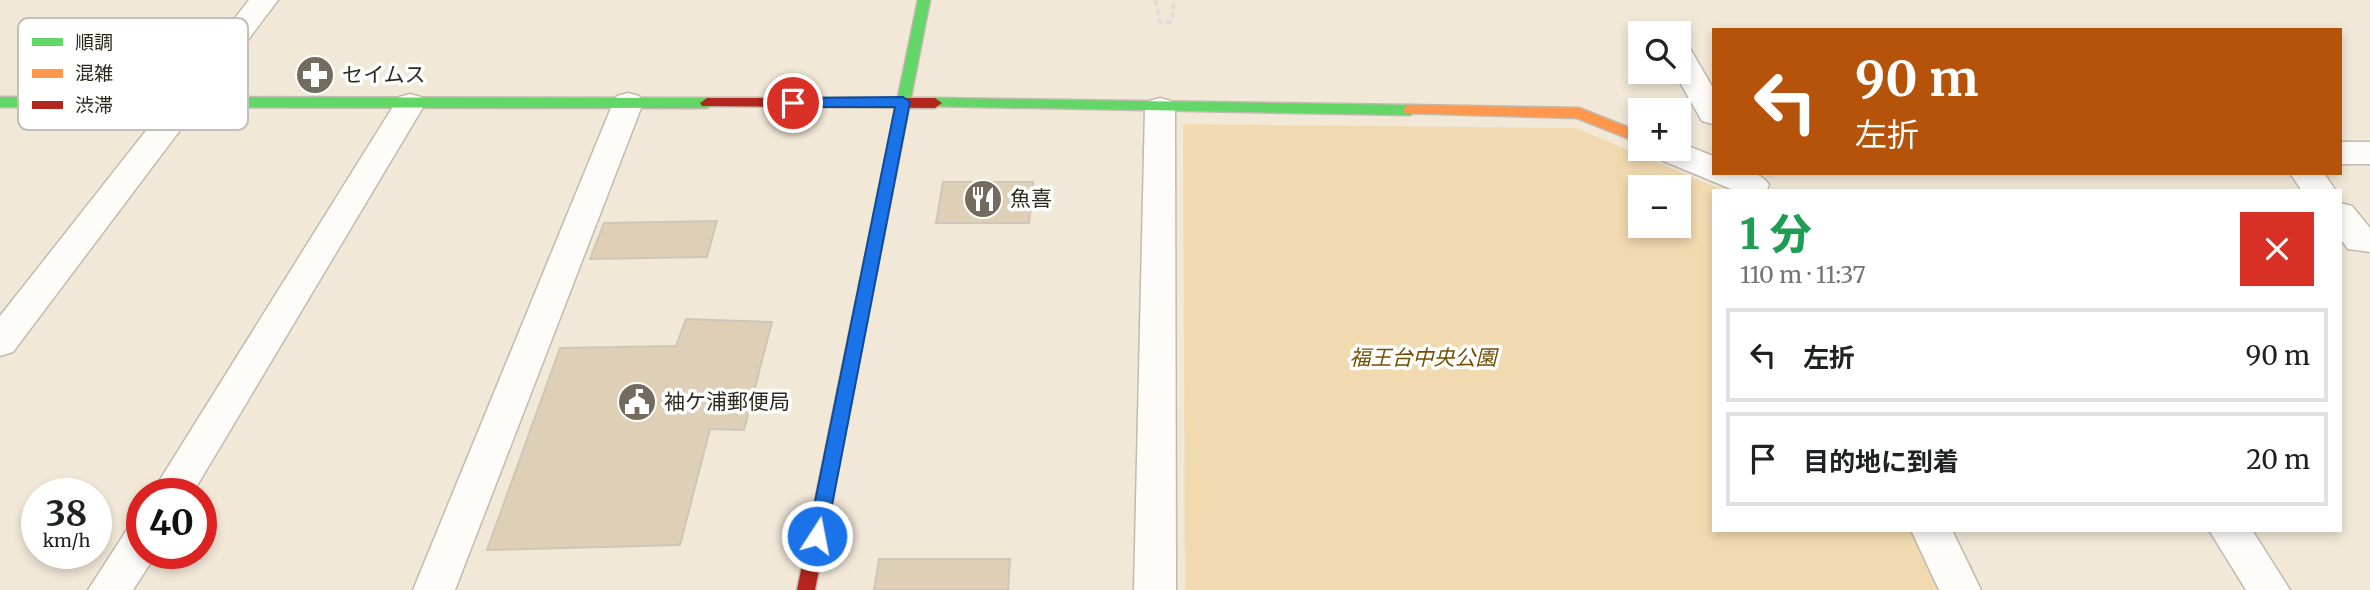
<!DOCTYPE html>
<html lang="ja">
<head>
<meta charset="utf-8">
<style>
	body { margin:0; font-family:Merriweather,"Noto Sans JP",serif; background:#f6f6f6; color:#202124; height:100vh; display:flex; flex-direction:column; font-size:26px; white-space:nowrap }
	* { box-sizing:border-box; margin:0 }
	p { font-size:23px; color:#757577 }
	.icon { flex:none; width:38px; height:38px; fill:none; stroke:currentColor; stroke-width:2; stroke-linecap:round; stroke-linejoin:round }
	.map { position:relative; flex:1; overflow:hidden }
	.panel { position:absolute; left:1712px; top:189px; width:630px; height:343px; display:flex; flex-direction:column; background:#fff; border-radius:0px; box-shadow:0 4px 10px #0003 }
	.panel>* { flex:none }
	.top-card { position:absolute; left:1712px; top:28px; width:630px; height:147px; border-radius:0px; box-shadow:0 4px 10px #0003; background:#b45309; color:#fff; overflow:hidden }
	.buttons { position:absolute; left:1628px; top:21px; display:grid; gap:14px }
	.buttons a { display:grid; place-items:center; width:63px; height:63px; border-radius:0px; background:#fff; box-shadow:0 4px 10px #0003; font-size:35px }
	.speed { position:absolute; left:21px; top:478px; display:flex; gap:14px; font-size:35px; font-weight:700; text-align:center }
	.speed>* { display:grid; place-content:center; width:91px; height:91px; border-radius:50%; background:#fff; box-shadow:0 4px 10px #0003; line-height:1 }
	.speed small { font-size:18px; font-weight:400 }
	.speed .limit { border:10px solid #d22; background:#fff; color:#111 }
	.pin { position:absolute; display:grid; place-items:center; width:60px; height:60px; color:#fff; margin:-30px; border:4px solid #fff; border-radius:50%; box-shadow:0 2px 7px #0007 }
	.me { position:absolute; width:77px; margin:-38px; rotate:11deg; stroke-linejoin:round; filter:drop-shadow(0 0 5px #0008) }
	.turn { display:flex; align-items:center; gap:24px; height:147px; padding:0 28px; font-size:32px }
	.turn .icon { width:91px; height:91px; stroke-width:2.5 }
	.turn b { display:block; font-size:49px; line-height:60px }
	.round { display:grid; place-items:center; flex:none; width:74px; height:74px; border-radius:0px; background:#f6f6f6 }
	.head { display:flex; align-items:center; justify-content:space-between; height:119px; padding:0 28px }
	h1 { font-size:42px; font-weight:800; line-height:52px; color:#1e9e55 }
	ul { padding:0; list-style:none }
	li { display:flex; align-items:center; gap:21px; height:94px; margin:0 14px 10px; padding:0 14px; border:4px solid #e0e0e0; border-radius:0px }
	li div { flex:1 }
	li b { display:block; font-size:26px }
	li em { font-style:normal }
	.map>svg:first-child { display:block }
	.green { fill:#f2dab0; fill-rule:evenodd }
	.building { fill:#decfb6; stroke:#cec6ba; stroke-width:2 }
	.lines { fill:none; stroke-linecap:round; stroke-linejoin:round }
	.street-casing { stroke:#c2baae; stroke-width:3 }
	.fast-casing { stroke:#c2baae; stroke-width:3 }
	.slow-casing { stroke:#c2baae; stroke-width:3 }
	.jam-casing { stroke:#c2baae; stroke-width:3 }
	.path { stroke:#e0ddd8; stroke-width:3.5; stroke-dasharray:6 3.5; stroke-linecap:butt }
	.street { fill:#fdfcf9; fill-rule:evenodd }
	.fast { fill:#63d668; fill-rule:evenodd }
	.slow { fill:#ff974d; fill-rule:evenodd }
	.jam { fill:#b3261e; fill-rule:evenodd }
	.route { fill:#1a73e8; stroke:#114b97; stroke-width:2 }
	.labels { text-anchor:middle; stroke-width:7; stroke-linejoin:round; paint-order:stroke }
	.poi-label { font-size:21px; fill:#2f281d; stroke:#fff; text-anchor:start }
	.park-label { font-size:21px; font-style:italic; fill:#715002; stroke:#fff }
	.key { fill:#fff; stroke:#c1bebb; stroke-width:2 }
	.key-label { font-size:19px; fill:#2f281d }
</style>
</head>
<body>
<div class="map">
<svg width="2370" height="590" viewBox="0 0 2370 590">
	<rect width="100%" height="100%" fill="#f2e8d8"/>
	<path class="green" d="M1183,124L1576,128L1725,191H1713V530H1918L1947,590H1185ZM1640,187H1678V226H1640Z"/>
	<g class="building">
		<polygon points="943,182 1033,182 1029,223 936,223"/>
		<polygon points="717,221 707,257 590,259 604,223"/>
		<polygon points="686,319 772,322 744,430 710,429 680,545 487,550 560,348 676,346"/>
		<polygon points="879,559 1010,559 1008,590 874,590"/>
	</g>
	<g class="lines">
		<defs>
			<g id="street">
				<polygon points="249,0 278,0 13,352 0,356 0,316"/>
				<polygon points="1678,43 1688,45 1713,88 1713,124 1702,121 1674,72 1678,72"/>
				<polygon points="628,93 639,96 643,103 455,590 413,590 613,103 617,96"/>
				<polygon points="410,94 421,97 425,104 192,494 151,494 399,97"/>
				<polygon points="1160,98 1171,101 1175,108 1176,590 1134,590 1145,108 1149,101"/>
				<path d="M1678,142L1713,156V173C1732,173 1759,167 1769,185L1766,191H1736L1654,157L1649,149H1678Z"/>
				<rect x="2340" y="142" width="30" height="22"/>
				<polygon points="2290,173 2324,173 2336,191 2302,191"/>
				<polygon points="2340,203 2352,206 2370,228 2370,252 2348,249 2340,238"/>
				<polygon points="142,523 142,553 157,553 133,590 88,590 128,528"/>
				<polygon points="1911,530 1952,530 1981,590 1939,590"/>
				<polygon points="2209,530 2252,530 2290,590 2246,590"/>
			</g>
			<g id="fast">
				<polygon points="918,0 930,0 854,388 852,393 846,395 840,393 838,388"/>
				<polygon points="0,97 707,98 714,103 707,108 0,107"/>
				<polygon points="935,98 1410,105 1417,110 1410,115 930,106 928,103"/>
			</g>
			<polygon id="slow" points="1410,105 1579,108 1640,132 1640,143 1577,118 1405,113 1403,110 1405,107"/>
			<g id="jam">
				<polygon points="707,98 935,98 942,103 935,108 702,106 700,103"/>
				<polygon points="846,381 852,383 854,388 815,590 797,590 838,388 840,383"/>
			</g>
		</defs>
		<use href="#street" class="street-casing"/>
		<use href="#fast" class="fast-casing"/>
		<use href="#slow" class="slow-casing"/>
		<use href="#jam" class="jam-casing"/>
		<polyline class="path" points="1155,0 1160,22 1172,22 1174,0"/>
		<use href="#street" class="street"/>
		<use href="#fast" class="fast"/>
		<use href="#slow" class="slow"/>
		<use href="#jam" class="jam"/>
	</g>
	<polygon class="route" points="903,97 910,102 826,536 823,542 817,544 810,542 808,536 895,107 793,107 786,103 793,98"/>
	<defs>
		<symbol id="pharmacy-disc" viewBox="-11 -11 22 22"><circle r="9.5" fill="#736b5e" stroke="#fff"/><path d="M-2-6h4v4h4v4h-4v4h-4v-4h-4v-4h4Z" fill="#fff"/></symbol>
		<symbol id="restaurant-disc" viewBox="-11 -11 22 22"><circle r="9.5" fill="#736b5e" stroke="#fff"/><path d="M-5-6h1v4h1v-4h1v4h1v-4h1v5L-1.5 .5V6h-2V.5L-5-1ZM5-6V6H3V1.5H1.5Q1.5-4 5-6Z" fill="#fff"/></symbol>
		<symbol id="civic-disc" viewBox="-11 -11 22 22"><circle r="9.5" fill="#736b5e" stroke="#fff"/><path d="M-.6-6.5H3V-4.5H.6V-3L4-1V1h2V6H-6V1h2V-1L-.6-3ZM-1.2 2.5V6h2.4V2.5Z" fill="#fff"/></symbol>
	</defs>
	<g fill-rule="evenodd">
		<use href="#pharmacy-disc" x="293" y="53" width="44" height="44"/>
		<use href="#restaurant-disc" x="961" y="177" width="44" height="44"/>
		<use href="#civic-disc" x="615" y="380" width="44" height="44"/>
	</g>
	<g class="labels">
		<g class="poi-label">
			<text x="342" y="82">セイムス</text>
			<text x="1010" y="206">魚喜</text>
			<text x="664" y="409">袖ケ浦郵便局</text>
		</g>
		<g class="park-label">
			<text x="1423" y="365">福王台中央公園</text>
		</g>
	</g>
	<rect x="18" y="18" width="230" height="112" rx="10" class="key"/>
	<rect x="32" y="38" width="31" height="8" fill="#63d668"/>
	<rect x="32" y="69" width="31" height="9" fill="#ff974d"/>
	<rect x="32" y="101" width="31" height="8" fill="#b3261e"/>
	<g class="key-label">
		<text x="75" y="49">順調</text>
		<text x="75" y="80">混雑</text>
		<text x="75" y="112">渋滞</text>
	</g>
</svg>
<div class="buttons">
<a><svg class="icon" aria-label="search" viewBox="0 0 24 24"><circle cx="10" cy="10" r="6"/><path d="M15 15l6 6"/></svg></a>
<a>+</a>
<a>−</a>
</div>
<div class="speed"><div>38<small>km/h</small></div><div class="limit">40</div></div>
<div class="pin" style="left:793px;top:103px;background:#d93025"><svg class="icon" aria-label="arrive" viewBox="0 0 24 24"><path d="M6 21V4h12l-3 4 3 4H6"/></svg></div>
<svg class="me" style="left:817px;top:536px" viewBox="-20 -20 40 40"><circle r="17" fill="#1a73e8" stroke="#fff" stroke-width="3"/><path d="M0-11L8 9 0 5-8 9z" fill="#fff"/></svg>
<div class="top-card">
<div class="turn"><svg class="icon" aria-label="left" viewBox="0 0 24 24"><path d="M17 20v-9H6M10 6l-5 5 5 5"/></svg><div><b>90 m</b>左折</div></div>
</div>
<section class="panel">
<div class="head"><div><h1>1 分</h1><p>110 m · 11:37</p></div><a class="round" style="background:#d93025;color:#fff"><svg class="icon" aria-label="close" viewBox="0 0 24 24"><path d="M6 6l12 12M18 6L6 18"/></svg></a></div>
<ul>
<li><svg class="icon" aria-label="left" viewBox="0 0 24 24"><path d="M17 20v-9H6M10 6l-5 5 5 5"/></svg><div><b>左折</b></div><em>90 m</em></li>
<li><svg class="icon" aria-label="arrive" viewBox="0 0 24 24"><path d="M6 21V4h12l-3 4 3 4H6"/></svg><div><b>目的地に到着</b></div><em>20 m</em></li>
</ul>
</section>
</div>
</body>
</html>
